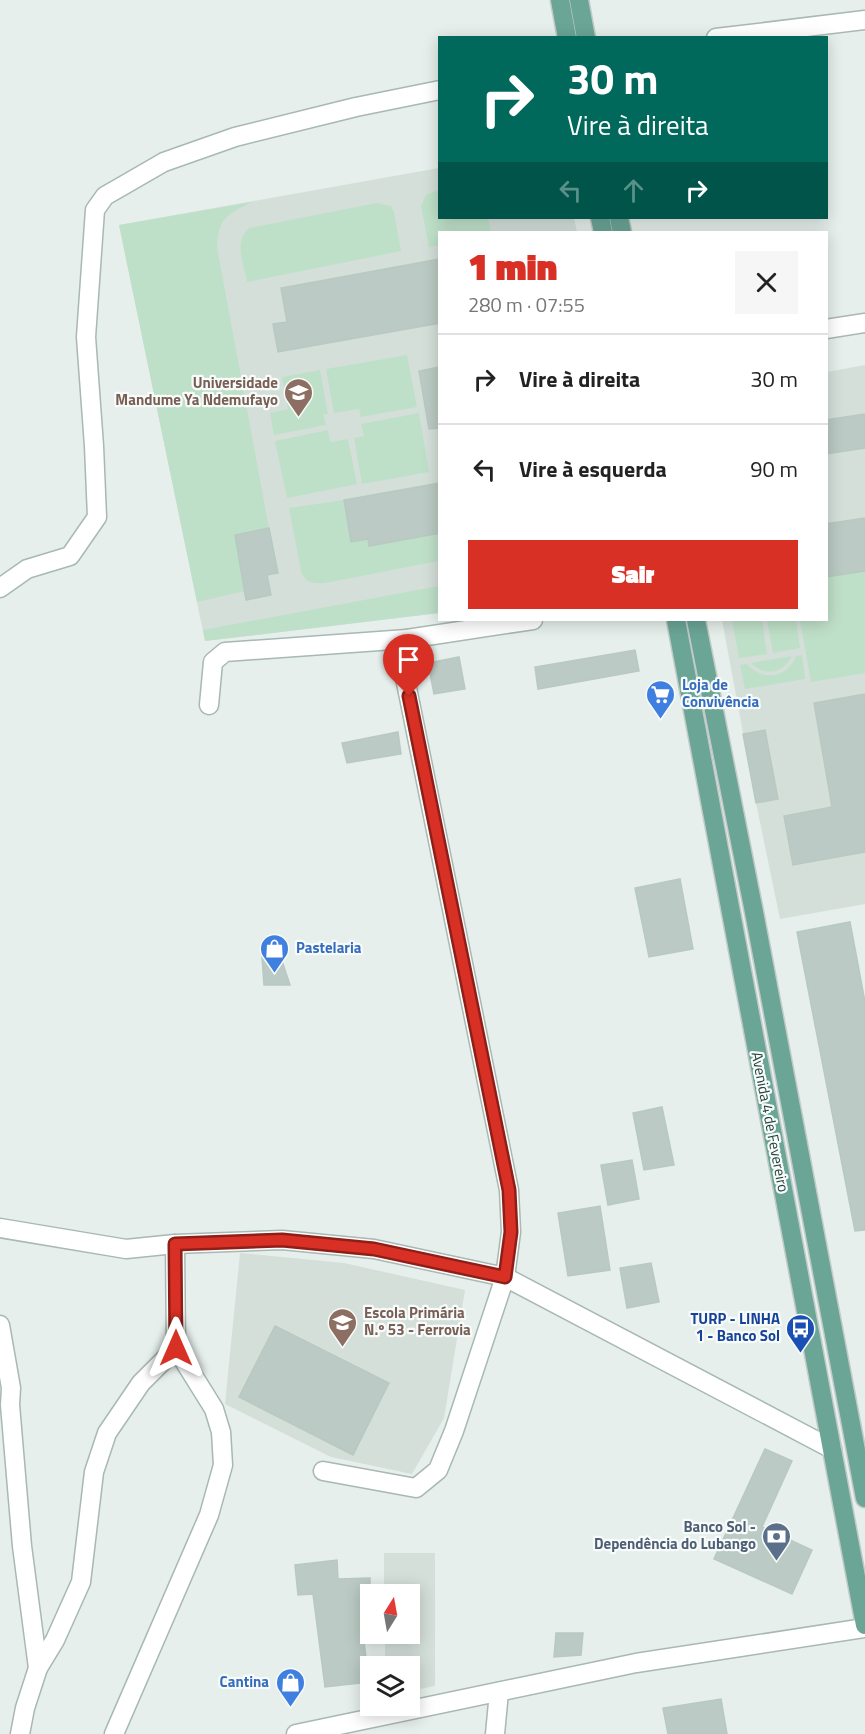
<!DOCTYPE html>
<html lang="pt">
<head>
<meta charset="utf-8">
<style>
	body { margin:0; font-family:"Titillium Web",sans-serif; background:#f6f6f6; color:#222; height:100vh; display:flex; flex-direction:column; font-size:22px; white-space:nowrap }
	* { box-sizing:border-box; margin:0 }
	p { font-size:20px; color:#767676 }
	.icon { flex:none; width:33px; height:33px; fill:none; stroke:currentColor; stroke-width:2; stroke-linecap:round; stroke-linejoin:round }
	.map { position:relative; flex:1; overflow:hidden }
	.drawer { position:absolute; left:438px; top:231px; width:390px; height:390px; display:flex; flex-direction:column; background:#fff; border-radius:0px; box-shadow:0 3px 15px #0003 }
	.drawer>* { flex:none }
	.hud { position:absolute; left:438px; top:36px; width:390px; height:183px; border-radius:0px; box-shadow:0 3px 15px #0003; background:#00695c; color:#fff; overflow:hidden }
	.needle { width:39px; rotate:11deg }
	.tools { position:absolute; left:360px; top:1584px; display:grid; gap:12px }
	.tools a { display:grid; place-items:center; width:60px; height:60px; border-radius:0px; background:#fff; box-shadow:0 3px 15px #0003; font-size:30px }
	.pin { position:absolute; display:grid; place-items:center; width:51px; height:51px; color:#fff; margin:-62px -26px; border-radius:50% 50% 50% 0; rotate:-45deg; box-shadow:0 0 6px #0007 }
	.pin .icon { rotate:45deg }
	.me { position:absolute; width:66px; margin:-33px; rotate:0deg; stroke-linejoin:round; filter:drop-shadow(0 0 4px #0008) }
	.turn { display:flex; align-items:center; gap:21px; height:126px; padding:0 30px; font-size:27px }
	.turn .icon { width:78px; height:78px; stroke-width:2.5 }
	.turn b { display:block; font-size:42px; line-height:51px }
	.lanes { display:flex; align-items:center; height:57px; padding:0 30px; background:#0003; justify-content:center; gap:30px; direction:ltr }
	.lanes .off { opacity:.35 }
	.round { display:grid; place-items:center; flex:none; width:63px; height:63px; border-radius:0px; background:#f6f6f6 }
	.head { display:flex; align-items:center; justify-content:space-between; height:102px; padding:0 30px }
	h1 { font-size:36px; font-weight:800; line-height:45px; color:#d93025 }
	.button { display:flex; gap:12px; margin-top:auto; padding:12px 30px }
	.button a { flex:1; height:69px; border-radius:0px; background:#d93025; color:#fff; font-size:24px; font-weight:800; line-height:69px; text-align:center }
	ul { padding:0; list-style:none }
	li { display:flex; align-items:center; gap:18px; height:90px; padding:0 30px; border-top:2px solid #e0e0e0 }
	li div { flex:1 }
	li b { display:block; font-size:22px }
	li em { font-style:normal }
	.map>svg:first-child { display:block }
	.built { fill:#d4dfda }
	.green { fill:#bfe0c8 }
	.building { fill:#bbcac4; stroke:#b8c9c2; stroke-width:1.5 }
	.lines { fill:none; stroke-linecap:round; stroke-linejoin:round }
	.minor-casing { stroke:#a8b8b2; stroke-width:21 }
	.major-casing { stroke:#c2cac8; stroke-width:21 }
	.minor { stroke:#fff; stroke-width:18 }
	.major { stroke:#6aa596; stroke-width:18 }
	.route-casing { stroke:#8d1f18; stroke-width:15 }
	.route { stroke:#d93025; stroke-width:10 }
	.labels { text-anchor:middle; stroke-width:4.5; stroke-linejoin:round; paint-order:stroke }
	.education-label { font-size:15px; font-weight:bold; fill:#785e54; stroke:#f7fbf9; text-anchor:end }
	.shop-label { font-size:15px; font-weight:bold; fill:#366cbe; stroke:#f7fbf9; text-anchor:start }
	.street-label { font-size:15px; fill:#24423a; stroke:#f7fbf9 }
	.transit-label { font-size:15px; font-weight:bold; fill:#164399; stroke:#f7fbf9; text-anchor:end }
	.service-label { font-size:15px; font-weight:bold; fill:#4e5e75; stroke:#f7fbf9; text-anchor:end }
</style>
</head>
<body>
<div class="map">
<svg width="865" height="1734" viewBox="0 0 865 1734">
	<rect width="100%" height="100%" fill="#e6efeb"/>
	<g class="built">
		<polygon points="439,168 440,218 574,218 577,232 440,232 439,613 205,641 119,225"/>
		<polygon points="865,365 865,904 780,919 756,803 722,620 826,620 827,372"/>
		<polygon points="240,1253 344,1263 465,1290 444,1418 412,1474 331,1457 225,1404"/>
		<polygon points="384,1553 435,1553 435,1686 410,1691 410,1666 385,1666 385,1634 410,1634 410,1594 384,1594"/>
	</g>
	<g class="green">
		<polygon points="439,190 440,218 488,218 491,232 440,232 439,245 429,247 421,206 426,195"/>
		<path d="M252,202C228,214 218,218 217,247L269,528L235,535L245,591L197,602L119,225Z"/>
		<path d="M377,203L391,206L394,212L401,251L247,282C244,264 233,242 249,228Z"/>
		<polygon points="407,355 417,407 361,417 359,409 334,413 326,369"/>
		<polygon points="320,370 328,414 323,415 326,425 274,435 270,413 288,409 282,377"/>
		<polygon points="419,413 429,472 362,484 354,438 364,436 361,424"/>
		<polygon points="328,430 330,442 348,439 357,484 287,498 275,441"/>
		<path d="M344,500L352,542L368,539L369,546L439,533V561L325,583C313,584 305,583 301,571L289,508Z"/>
		<polygon points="865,571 865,673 811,682 800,620 826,620 827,577"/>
		<polygon points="439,586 439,613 205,641 203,630"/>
		<polygon points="732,620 762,620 767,654 739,658"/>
		<polygon points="767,620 796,620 800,648 773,653"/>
		<path d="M802,655L805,679L745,689L740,665L747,664C763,682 787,678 796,656Z"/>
		<path d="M792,656C783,674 765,677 751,663Z"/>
	</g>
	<g class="building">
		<polygon points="440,259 440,323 278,352 273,324 287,322 281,288"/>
		<polygon points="440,367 440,428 429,429 419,371"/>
		<polygon points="865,414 865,448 826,454 826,420"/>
		<polygon points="440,483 440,533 369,546 368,539 351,542 344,500"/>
		<polygon points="865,518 865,571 826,577 826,524"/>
		<polygon points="269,528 278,573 267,575 271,595 246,600 235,535"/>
		<polygon points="635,650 639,671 538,689 535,667"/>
		<polygon points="459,657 465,689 434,694 428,663"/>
		<polygon points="865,694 865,852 793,865 784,816 832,807 814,703"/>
		<polygon points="765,730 778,799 756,803 743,734"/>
		<polygon points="398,732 401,754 347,763 342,743"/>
		<polygon points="680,879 693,949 649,957 635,888"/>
		<polygon points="850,922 865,1002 865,1230 855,1231 797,932"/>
		<polygon points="278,949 290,985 264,985 262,957"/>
		<polygon points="662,1107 674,1165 644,1170 633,1113"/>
		<polygon points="632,1160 639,1199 608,1205 601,1165"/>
		<polygon points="600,1206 610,1270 568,1276 558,1213"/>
		<polygon points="651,1263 659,1302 627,1308 620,1268"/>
		<polygon points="275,1326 389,1383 353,1455 239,1397"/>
		<polygon points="765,1449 792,1461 762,1527 812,1550 792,1594 714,1559"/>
		<polygon points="337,1560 338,1579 370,1578 370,1633 363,1633 369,1682 325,1687 313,1594 298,1595 295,1565"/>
		<polygon points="556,1633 583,1633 581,1655 554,1657"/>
		<polygon points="721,1699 727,1734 668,1734 663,1708"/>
	</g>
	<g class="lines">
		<defs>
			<g id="minor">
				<polyline points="716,38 865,20"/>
				<polyline points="826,329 865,323"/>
				<polyline points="0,588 27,569 70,556 97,517 94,446 86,337 95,210 105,196 164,162 235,137 356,107 440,90"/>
				<polyline points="209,705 213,662 225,652 407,639 533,620"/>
				<polyline points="0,1228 126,1249 175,1244 282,1240 374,1249 505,1277 832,1449"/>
				<polyline points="0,1325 11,1388 10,1405 22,1546 38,1668"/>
				<polyline points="323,1471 416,1488 438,1470 454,1431 505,1277 511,1232 509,1190 404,673 407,639"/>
				<polyline points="20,1734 25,1708 38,1668 55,1640 81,1582 94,1472 107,1433 141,1383 176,1348"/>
				<polyline points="114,1734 209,1515 223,1465 221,1432 214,1409 176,1348 175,1244"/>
				<polyline points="296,1734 636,1663 865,1628"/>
				<polyline points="495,1734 499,1692"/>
			</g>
			<g id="major">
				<polyline points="560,0 567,38"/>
				<polyline points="579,0 586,38"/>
				<polyline points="600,218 603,232"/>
				<polyline points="619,218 622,232"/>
				<polyline points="676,620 865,1625"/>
				<polyline points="696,620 754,912 865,1498"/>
			</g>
		</defs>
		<use href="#minor" class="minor-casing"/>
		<use href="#major" class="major-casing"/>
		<use href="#minor" class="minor"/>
		<use href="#major" class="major"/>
	</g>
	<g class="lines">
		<defs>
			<polyline id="route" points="176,1348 175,1244 282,1240 374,1249 505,1277 511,1232 509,1190 409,696"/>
		</defs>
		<use href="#route" class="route-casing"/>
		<use href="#route" class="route"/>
	</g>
	<defs>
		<symbol id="university-pin" viewBox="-11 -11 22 30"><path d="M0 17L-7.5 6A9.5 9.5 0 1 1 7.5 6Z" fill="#8d6e63" stroke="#f7fbf9"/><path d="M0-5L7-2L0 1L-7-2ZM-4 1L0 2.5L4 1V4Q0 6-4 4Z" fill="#fff"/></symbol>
		<symbol id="supermarket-pin" viewBox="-11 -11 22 30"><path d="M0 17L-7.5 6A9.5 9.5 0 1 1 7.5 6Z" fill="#3f7fe0" stroke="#f7fbf9"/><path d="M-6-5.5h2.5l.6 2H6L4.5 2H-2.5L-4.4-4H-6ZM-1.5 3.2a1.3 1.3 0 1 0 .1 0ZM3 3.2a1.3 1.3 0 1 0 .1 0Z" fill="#fff"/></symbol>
		<symbol id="shop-pin" viewBox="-11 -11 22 30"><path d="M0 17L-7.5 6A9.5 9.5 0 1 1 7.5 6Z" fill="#3f7fe0" stroke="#f7fbf9"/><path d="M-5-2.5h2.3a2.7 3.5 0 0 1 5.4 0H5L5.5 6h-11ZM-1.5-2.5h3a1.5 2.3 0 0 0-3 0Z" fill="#fff"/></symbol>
		<symbol id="school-pin" viewBox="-11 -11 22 30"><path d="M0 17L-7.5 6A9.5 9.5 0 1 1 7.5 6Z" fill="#8d6e63" stroke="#f7fbf9"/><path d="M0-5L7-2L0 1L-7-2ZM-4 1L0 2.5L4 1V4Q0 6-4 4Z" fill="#fff"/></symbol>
		<symbol id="bus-pin" viewBox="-11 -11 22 30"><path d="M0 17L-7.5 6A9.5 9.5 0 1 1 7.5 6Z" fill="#1a4fb4" stroke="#f7fbf9"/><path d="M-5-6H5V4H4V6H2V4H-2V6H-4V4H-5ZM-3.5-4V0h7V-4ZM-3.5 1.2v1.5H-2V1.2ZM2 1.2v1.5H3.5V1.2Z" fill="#fff"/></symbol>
		<symbol id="bank-pin" viewBox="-11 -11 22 30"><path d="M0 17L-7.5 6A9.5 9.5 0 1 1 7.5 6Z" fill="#5c6f8a" stroke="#f7fbf9"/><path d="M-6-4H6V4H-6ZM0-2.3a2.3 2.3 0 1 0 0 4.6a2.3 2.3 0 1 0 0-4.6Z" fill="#fff"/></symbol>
	</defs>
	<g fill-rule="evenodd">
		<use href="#university-pin" x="282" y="376" width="33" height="45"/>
		<use href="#supermarket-pin" x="644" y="678" width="33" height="45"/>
		<use href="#shop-pin" x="258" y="932" width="33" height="45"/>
		<use href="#school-pin" x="326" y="1306" width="33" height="45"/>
		<use href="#bus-pin" x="784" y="1312" width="33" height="45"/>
		<use href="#bank-pin" x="760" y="1520" width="33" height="45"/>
		<use href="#shop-pin" x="274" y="1666" width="33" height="45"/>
	</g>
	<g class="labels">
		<g class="education-label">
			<text x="278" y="388">Universidade<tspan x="278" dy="17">Mandume Ya Ndemufayo</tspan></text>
			<text x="364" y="1318" text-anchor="start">Escola Primária<tspan x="364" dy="17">N.º 53 - Ferrovia</tspan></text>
		</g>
		<g class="shop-label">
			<text x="682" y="690">Loja de<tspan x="682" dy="17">Convivência</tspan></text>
			<text x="296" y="953">Pastelaria</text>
			<text x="269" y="1687" text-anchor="end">Cantina</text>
		</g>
		<g class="street-label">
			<text transform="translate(770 1122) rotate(79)" y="5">Avenida 4 de Fevereiro</text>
		</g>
		<g class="transit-label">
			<text x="780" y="1324">TURP - LINHA<tspan x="780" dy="17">1 - Banco Sol</tspan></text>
		</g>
		<g class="service-label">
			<text x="756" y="1532">Banco Sol -<tspan x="756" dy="17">Dependência do Lubango</tspan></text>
		</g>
	</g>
</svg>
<div class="tools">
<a><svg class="needle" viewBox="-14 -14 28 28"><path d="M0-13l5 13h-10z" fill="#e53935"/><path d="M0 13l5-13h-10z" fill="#767676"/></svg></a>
<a><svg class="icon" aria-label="layers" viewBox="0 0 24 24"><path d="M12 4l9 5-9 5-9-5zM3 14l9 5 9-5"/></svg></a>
</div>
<div class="pin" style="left:409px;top:696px;background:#d93025"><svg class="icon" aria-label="arrive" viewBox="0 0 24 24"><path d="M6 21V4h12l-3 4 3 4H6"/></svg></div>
<svg class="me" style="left:176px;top:1348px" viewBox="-20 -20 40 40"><path d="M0-17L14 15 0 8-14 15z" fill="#d93025" stroke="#fff" stroke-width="4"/></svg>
<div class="hud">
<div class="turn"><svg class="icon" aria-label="right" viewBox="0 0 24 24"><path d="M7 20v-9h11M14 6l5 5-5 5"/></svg><div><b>30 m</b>Vire à direita</div></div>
<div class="lanes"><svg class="icon off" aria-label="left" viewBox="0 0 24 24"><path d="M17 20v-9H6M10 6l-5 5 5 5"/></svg><svg class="icon off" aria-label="ahead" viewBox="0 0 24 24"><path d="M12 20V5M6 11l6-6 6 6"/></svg><svg class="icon" aria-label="right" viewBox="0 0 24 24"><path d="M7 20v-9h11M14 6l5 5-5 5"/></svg></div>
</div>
<section class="drawer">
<div class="head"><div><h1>1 min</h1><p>280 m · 07:55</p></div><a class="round"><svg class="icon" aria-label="close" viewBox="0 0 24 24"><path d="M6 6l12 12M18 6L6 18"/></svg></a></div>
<ul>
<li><svg class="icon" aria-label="right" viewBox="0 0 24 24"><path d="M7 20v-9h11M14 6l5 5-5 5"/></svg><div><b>Vire à direita</b></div><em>30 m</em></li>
<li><svg class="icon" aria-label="left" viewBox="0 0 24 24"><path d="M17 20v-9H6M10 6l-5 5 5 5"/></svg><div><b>Vire à esquerda</b></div><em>90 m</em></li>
</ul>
<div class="button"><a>Sair</a></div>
</section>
</div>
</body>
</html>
